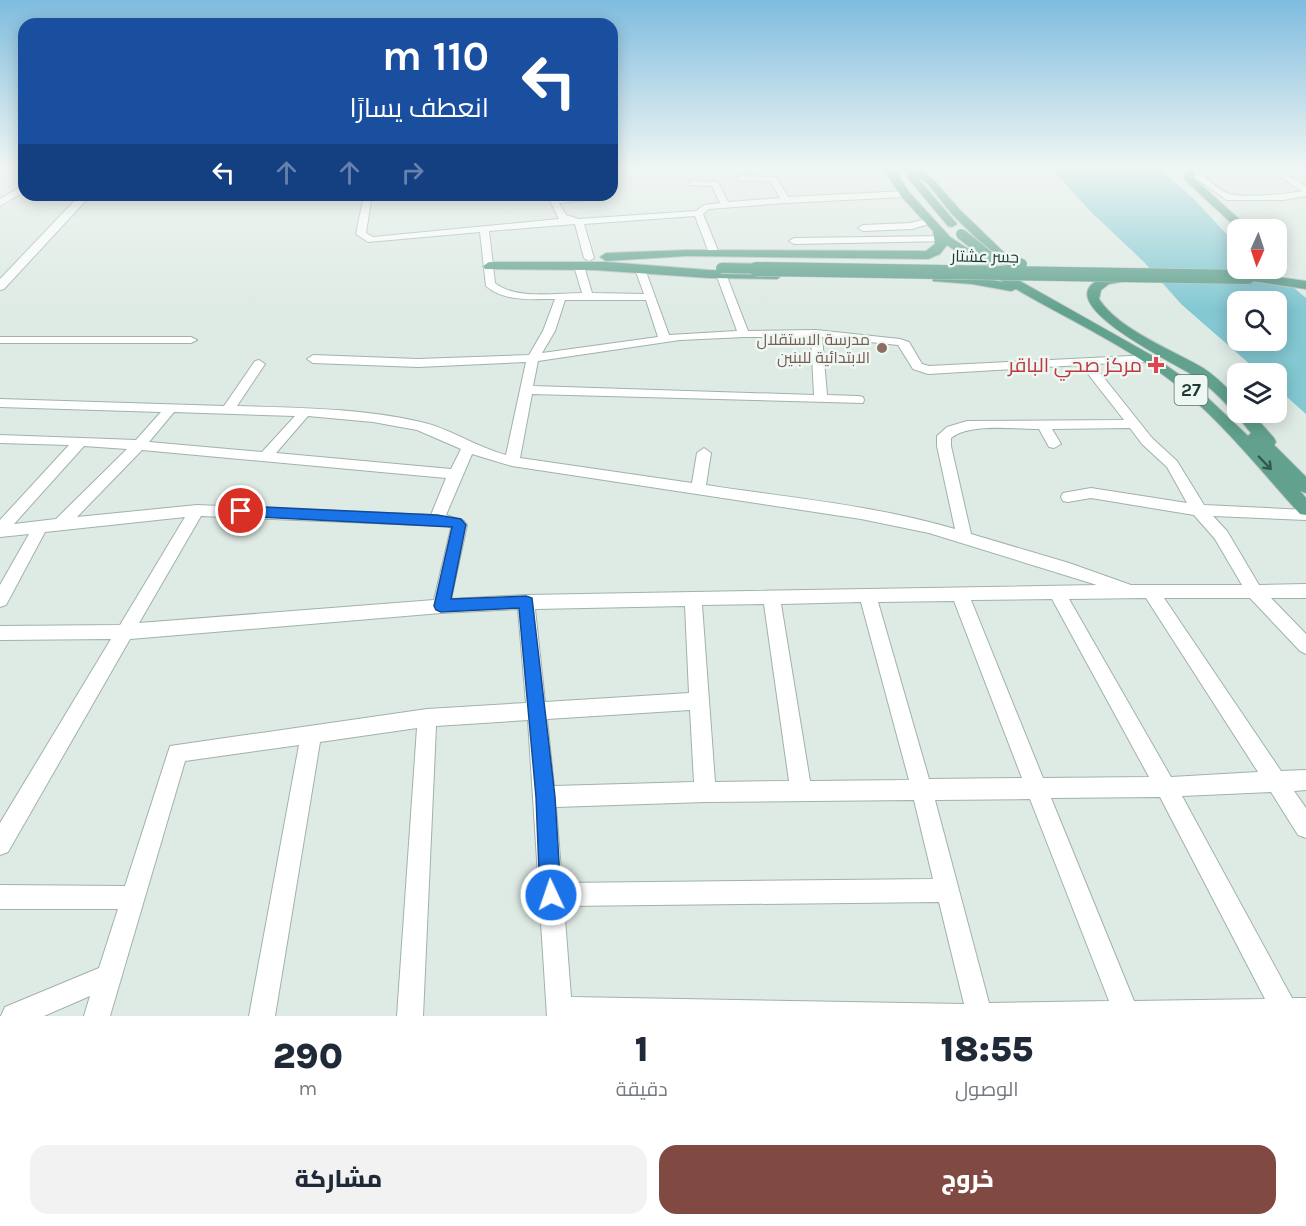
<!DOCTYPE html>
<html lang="ar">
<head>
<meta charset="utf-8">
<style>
	body { margin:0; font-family:Karla,Cairo,sans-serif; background:#f2f2f3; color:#1f2937; direction:rtl; height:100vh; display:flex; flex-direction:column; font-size:22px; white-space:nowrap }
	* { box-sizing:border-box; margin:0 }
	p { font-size:20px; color:#747a83 }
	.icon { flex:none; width:33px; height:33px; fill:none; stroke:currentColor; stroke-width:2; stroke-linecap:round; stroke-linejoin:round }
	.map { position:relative; height:1016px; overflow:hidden; direction:ltr }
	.details { display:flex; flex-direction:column; background:#fff; flex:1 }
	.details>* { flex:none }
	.hud { position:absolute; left:18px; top:18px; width:600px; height:183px; border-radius:18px; box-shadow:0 3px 15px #0003; direction:rtl; background:#1a4fa0; color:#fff; overflow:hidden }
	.needle { width:39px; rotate:183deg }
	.buttons { position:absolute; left:1227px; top:219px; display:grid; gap:12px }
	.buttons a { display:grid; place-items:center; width:60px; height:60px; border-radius:12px; background:#fff; box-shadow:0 3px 15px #0003; font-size:30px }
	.pin { position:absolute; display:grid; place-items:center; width:51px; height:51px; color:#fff; margin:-26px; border:3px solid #fff; border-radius:50%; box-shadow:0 2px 6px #0007 }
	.me { position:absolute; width:66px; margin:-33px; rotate:357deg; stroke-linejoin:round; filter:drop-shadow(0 0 4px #0008) }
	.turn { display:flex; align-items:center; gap:21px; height:126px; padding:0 30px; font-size:27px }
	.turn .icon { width:78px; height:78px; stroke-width:2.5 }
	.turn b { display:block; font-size:42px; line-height:51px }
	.lanes { display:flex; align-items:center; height:57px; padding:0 30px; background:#0003; justify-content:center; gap:30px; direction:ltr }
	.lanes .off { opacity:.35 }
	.eta { display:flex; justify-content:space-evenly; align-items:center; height:102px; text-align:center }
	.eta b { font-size:36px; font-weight:800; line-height:42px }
	.primary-button { display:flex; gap:12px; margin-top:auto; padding:12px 30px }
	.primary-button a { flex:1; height:69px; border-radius:18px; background:#804a42; color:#fff; font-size:24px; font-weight:800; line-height:69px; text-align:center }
	.primary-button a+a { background:#f2f2f3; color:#1f2937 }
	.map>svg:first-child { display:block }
	.water { fill:#83c8d2; fill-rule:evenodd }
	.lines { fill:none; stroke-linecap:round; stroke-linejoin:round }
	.street-casing { stroke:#a1b2ab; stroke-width:2 }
	.secondary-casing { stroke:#9db6ac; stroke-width:2 }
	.primary-casing { stroke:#bcc4c2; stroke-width:2 }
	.street { fill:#fff; fill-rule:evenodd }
	.secondary { fill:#fff; fill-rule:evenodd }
	.primary { fill:#61a18e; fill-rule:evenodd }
	.primary-bridge-far1-casing { stroke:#bcc4c2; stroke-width:12; stroke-linecap:butt }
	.primary-bridge-casing { stroke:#bcc4c2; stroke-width:15; stroke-linecap:butt }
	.primary-bridge-far1 { stroke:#61a18e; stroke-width:10 }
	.primary-bridge { stroke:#61a18e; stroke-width:14 }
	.oneway { stroke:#33594e }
	.route { fill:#1a73e8; stroke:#114b97; stroke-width:1.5 }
	.education-dot { fill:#8d6e63; stroke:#eef7f2; stroke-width:2 }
	.health-dot { fill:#e0444e; stroke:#eef7f2; stroke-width:2 }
	.labels { text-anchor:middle; stroke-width:5; stroke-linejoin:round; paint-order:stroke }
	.far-street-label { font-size:16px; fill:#1f3a32; stroke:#eef7f2 }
	.far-education-label { font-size:16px; fill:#785e54; stroke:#eef7f2; text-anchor:end }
	.shield { fill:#eef7f2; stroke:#5d736c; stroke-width:1.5 }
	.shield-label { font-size:18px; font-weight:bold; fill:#1f3a32 }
	.health-label { font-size:20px; fill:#be3a42; stroke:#eef7f2; text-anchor:end }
</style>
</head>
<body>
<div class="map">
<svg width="1306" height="1016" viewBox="0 0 1306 1016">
	<rect width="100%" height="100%" fill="#deeae4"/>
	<path class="water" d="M1052,169H1160L1194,199L1230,238L1237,242L1238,268L1272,269L1306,298V414L1277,388L1276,374L1260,373L1181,304L1144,262L1091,212ZM1238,302H1276V340H1238Z"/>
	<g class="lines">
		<defs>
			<g id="street">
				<path d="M1183,169C1200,168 1212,186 1227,193C1239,199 1288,194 1302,191L1268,169H1277L1306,186V196L1283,200H1227Z"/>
				<path d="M741,176L776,177L788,197L905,191L909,194L905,197L785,203L709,209L703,214L719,253L714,256L709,253L695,216L584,224L594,258L589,261L584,258L575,224L489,231L495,283C516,300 555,293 582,293L574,266L579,263L584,266L592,293L644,294L635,269L640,266L645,269L669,335L737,331L716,274L721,271L726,274L748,331L816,330L900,339L909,342L922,364L929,366L1150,355V361L1146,362L1093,364L1152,438L1177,461L1204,505L1306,510V520L1213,516L1227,531L1259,585L1306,584V598H1271L1306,634V654L1300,651L1250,598H1164L1281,771L1306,770V790L1294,791L1306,808V838L1298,835L1271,792L1182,796L1292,998H1306V1016H547L528,720L436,726L423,1016H397L417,728L320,742L275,1016H249L299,745L185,761L110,1016H84L90,996L44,1016H1L5,1007L99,968L118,909H0V885L125,886L170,746L427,709L526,703L518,609L441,613L130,639L8,852L0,855V823L111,639L0,640V626L120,625L185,517L45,532L6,605L0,607V585L29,534L0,537V520L69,445L0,443V435L136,440L161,412L0,407V399L224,406L255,361L259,360L265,364L237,406C298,408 361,408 421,422C449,428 476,447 506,455L526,362L418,367L313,363L307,359L313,355L418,359L529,355L543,331L555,299C531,299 505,302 486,286L480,232L368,242L356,234L364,195H372L366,233L373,237L559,219L547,195H555L557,198L609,195L605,198L559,203L566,215L579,219L696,211L704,205L720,203L712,186L690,185V181H693L718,182L728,202L780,198L770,181L738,180L737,178ZM565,300H646L658,337L542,353L555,331ZM744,337H811L814,395L533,386L538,361L680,340ZM822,337L898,345L913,369L928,374L1081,365L1124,420L967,421L947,427L937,436V446L955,529C874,505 789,498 706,485L711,453L704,448L697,453L692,483L520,458L532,394L863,403L864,400L863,397L858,396L827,395ZM174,412L295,416L262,452L149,442ZM308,416L373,422L417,430L461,449L451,469L276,453ZM1130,428L1142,444L1167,467L1187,503L1091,488L1063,493L1061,497L1063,501L1068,502L1091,498L1194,515L1215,539L1242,585H1131L1069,563L971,534L951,446V438C970,423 1014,429 1039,429L1049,447L1054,448L1061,444L1052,429ZM84,446L127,449L56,519L14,524ZM142,450L446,478L431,515L197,505L77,517ZM472,454L512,466L861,519L929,533L1097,585L526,595L451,599L467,525L464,521L446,515ZM201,516L448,526L451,528L434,600L139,623ZM1146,598L1258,772L1171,777L1069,599ZM1052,599L1149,777L1043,778L971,600ZM954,601L1022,778L929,779L878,602ZM861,602L909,780L810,781L781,604ZM764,604L789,781L715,782L702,605ZM685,606L689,693L545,702L535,609ZM690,710L694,782L554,786L547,719ZM1160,797L1265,999L1134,1001L1051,798ZM1030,799L1109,1001L989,1003L935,800ZM914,800L933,879L562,883L556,807L705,802ZM939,902L964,1004L571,997L564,906Z"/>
				<polygon points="24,185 24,192 0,206 0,199"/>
				<polygon points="929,218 932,219 932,223 912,229 863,231 858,228 863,225 911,223"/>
				<polygon points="946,236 951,239 949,241 794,244 789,241 794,238"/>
				<polygon points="0,337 191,337 197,340 191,343 0,343"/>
			</g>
			<polygon id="secondary" points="80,195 91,195 4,289 0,290 0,279"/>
			<g id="primary">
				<path d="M884,169H894L909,192L950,237L1004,272L1151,355L1193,384L1248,436L1251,433C1235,413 1218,393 1196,377C1181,366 1044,302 1101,279C1110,275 1123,272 1132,274V280L1109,284L1101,290L1099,299C1118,329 1172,350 1203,368C1216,376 1227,388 1238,399V412H1251L1274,438L1276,442L1274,445L1306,477V493L1300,491L1306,498V515L1300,514C1262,472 1226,427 1184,391C1135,350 1071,321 1016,289L1011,291L972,284L933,281V275L937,274L972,276L1003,282L947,245L940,254L928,259L687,256L606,261L600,257L606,253L687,250L926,251L935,244L933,231L901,196Z"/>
				<polygon points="907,169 918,169 933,179 959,209 1019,267 1019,273 1011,273 951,213 927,183 916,176 957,224 952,227 948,226 907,177 907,173 910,172"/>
				<polygon points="1189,170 1195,170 1195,179 1251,230 1239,230 1187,182 1184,177"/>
				<polygon points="489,262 607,262 709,270 777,271 783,275 777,279 709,278 595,270 485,269 483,266"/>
				<polygon points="1248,273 1306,281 1306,289 1244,280 1244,274"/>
			</g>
		</defs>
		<use href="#street" class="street-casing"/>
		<use href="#secondary" class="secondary-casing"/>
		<use href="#primary" class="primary-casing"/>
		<use href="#street" class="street"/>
		<use href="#secondary" class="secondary"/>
		<use href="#primary" class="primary"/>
		<defs>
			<g id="primary-bridge-far1">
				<polyline points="961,234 990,257 1022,264"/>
				<polyline points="721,268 844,270"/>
			</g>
			<polyline id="primary-bridge" points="756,269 1248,277"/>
		</defs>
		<use href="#primary-bridge-far1" class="primary-bridge-far1-casing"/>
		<use href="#primary-bridge" class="primary-bridge-casing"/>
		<use href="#primary-bridge-far1" class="primary-bridge-far1"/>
		<use href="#primary-bridge" class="primary-bridge"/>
	</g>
	<defs><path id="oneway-shaft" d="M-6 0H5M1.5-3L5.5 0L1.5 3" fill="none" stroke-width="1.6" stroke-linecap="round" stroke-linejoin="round" transform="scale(1.5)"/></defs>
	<use class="oneway" href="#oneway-shaft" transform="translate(1265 463) rotate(46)"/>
	<linearGradient id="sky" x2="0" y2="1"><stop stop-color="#7fbcdf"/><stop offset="0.54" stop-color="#f0f6f3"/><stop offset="1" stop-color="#f0f6f3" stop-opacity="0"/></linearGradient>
	<rect width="1306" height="311" fill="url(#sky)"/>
	<polygon class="route" points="241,506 437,515 461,519 466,525 465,529 451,599 526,596 532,598 555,797 561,895 558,902 551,906 543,902 540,895 536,797 519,608 441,612 436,610 434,606 452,527 241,516 234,511"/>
	<circle class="education-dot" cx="882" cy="348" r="6"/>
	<path class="health-dot" d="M1153 356h6v6h6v6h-6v6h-6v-6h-6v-6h6z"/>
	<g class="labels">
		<g class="far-street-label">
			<text transform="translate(985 256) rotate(1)" y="6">جسر عشتار</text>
		</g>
		<g class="far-education-label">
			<text x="870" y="345">مدرسة الاستقلال<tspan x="870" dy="18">الابتدائية للبنين</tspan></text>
		</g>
		<rect class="shield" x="1174.5" y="375" width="33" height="30" rx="4.5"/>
		<g class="shield-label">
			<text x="1191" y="396">27</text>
		</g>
		<g class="health-label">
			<text x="1142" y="372">مركز صحي الباقر</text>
		</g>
	</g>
</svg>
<div class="buttons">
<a><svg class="needle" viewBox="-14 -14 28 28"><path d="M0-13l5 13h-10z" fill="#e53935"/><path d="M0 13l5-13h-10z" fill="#747a83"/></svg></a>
<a><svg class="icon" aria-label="search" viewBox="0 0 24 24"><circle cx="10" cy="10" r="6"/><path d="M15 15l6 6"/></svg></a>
<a><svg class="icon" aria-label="layers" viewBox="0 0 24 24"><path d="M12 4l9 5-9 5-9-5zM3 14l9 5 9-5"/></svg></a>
</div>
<div class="pin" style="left:241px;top:511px;background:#d93025"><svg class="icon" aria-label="arrive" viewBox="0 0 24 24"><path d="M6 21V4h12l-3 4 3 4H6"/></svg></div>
<svg class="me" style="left:551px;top:895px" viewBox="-20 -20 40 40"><circle r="17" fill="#1a73e8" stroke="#fff" stroke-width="3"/><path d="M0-11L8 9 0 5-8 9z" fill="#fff"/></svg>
<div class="hud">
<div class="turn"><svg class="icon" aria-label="left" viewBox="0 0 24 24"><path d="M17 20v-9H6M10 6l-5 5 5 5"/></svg><div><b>110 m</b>انعطف يسارًا</div></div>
<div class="lanes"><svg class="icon" aria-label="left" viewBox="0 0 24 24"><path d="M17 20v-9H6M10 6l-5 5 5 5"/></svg><svg class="icon off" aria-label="ahead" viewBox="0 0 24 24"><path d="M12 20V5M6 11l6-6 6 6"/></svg><svg class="icon off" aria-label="ahead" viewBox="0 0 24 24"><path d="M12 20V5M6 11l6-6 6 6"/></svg><svg class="icon off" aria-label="right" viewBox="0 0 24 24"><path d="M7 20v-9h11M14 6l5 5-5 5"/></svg></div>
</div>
</div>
<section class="details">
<div class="eta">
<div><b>18:55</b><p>الوصول</p></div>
<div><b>1</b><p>دقيقة</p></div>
<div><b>290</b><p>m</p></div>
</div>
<div class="primary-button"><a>خروج</a><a>مشاركة</a></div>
</section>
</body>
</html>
